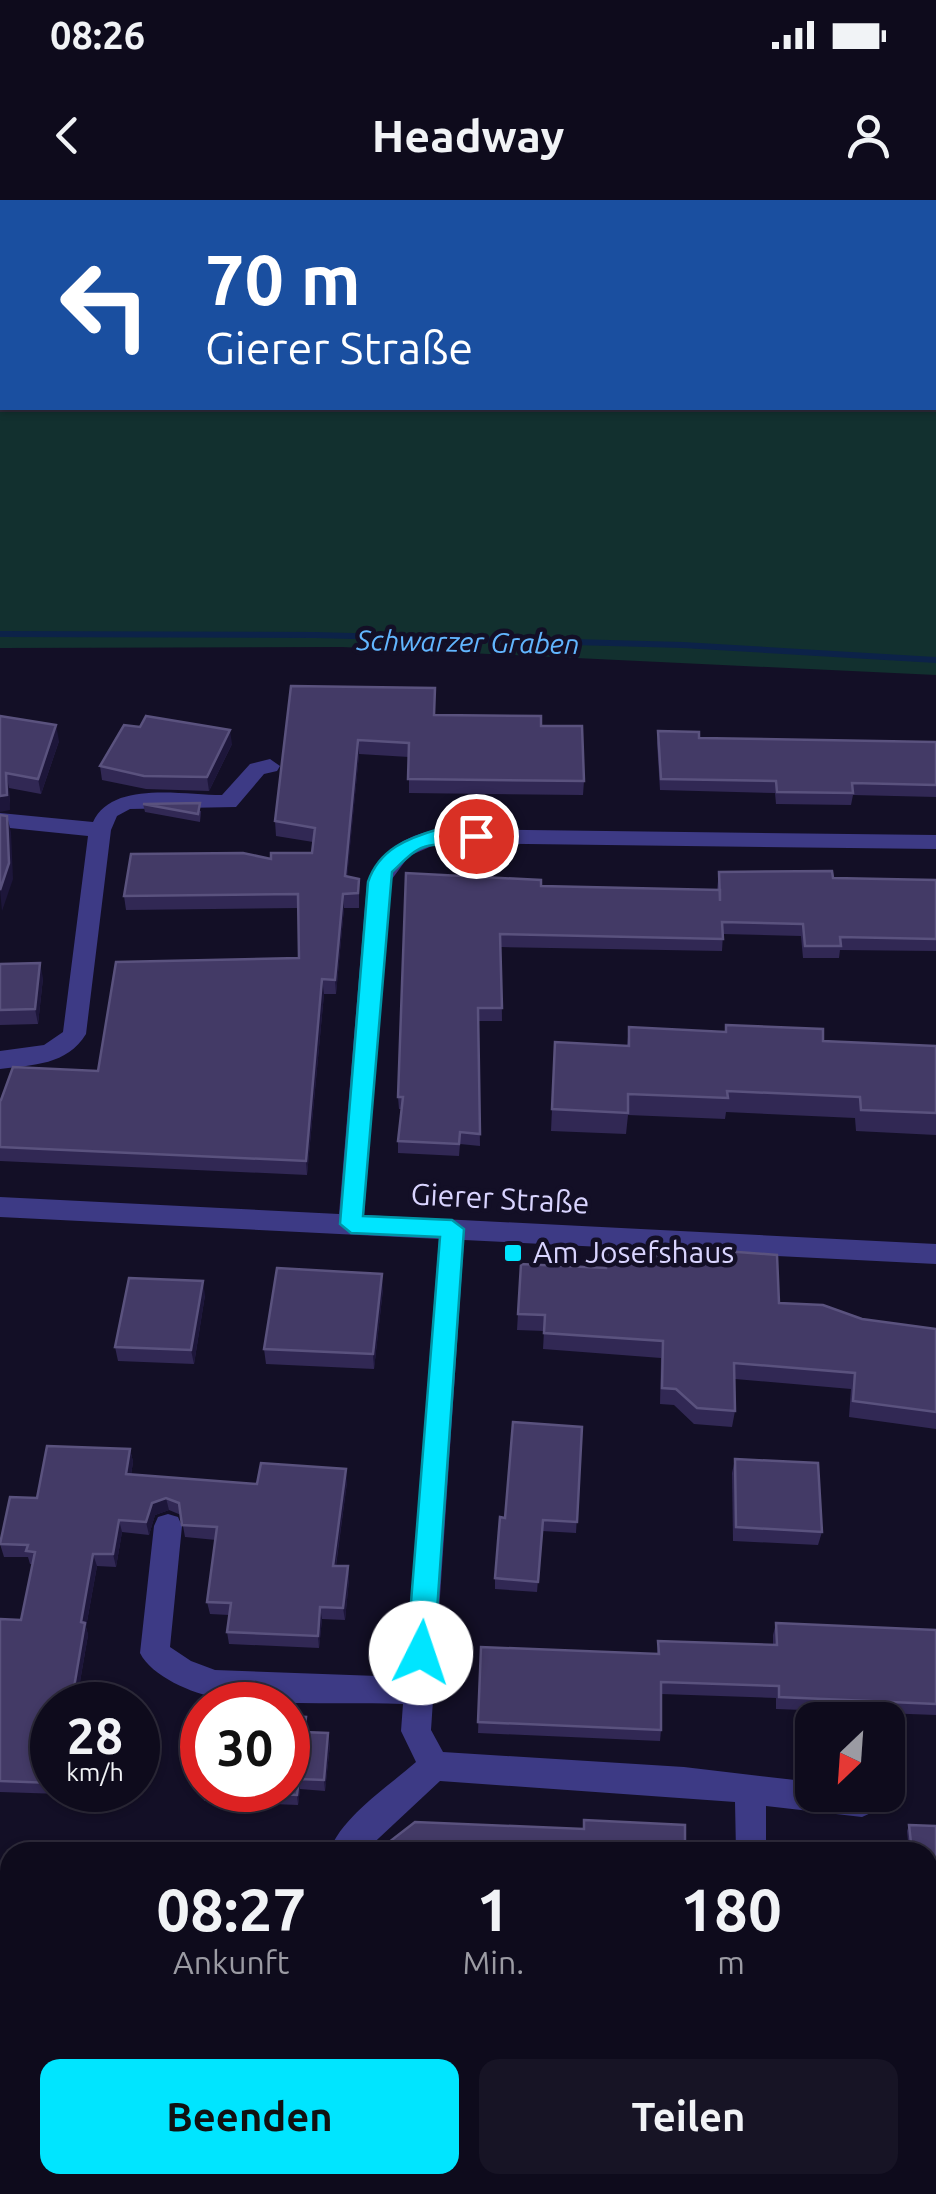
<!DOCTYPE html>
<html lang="de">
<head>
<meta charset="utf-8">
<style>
	body { margin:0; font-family:Ubuntu,sans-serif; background:#171425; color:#f1f3f6; height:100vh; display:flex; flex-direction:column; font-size:38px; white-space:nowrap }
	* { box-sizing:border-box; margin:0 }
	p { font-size:32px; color:#9b9ba3 }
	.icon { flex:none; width:55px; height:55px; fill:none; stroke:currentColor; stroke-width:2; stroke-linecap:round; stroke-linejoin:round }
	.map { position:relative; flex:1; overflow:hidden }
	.side { position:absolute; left:0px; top:1642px; width:938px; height:352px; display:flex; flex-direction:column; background:#0e0b1c; border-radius:30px 30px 0 0; box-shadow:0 2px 8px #0004,0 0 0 2px #2e2b3b }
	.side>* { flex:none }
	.guide { position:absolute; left:0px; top:0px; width:938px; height:210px; box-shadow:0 2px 8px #0004,0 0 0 2px #2e2b3b; background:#1a4fa0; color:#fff; overflow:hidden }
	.needle { width:65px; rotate:205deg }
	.tools { position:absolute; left:795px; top:1502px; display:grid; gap:20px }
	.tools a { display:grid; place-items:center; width:110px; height:110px; border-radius:20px; background:#0e0b1c; box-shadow:0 2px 8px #0004,0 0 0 2px #2e2b3b; font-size:50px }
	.speed { position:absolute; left:30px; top:1482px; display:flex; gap:20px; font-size:50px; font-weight:700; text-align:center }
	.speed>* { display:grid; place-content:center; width:130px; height:130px; border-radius:50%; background:#0e0b1c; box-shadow:0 2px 8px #0004,0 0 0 2px #2e2b3b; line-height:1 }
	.speed small { font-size:25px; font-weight:400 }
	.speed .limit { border:15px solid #d22; background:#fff; color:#111 }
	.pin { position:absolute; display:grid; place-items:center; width:85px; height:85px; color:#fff; margin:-42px; border:5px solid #fff; border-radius:50%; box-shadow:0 2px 10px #0007 }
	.me { position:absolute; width:110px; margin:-55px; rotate:4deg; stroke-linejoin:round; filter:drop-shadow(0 0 8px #0008) }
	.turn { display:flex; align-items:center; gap:35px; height:210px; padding:0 40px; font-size:45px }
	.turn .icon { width:130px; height:130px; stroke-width:2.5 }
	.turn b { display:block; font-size:70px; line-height:85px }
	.eta { display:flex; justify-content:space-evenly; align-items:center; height:170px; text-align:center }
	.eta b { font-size:60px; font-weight:700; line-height:70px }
	.cta { display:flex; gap:20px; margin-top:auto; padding:20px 40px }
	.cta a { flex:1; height:115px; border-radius:20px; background:#00e5ff; color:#111; font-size:40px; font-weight:700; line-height:115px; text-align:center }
	.cta a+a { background:#171425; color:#f1f3f6 }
	.status { display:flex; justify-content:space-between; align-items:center; height:70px; padding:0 50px; background:#0e0b1c; direction:ltr }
	.status svg { height:28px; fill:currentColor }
	header { display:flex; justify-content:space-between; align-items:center; height:130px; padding:0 40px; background:#0e0b1c; font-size:45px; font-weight:700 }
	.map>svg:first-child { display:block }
	.green { fill:#12302f; fill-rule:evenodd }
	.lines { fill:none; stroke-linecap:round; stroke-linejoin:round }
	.stream { fill:#0c2248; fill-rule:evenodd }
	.minor { fill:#3d3a85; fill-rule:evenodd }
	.wall { fill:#312854 }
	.shaded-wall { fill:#1d163a }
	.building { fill:#433a66; stroke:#5a527e; stroke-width:2.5 }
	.route { fill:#00e5ff; stroke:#0095a6; stroke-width:2.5 }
	.poi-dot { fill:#00e5ff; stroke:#130f26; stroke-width:4 }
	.labels { text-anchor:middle; stroke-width:9; stroke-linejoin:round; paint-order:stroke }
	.far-water-label { font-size:28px; font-style:italic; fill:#62b6ff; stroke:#130f26 }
	.street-label { font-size:30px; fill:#d9d4ff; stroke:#130f26 }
	.poi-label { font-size:30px; fill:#d9d4ff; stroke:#130f26; text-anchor:start }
</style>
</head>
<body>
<div class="status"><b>08:26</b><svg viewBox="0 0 49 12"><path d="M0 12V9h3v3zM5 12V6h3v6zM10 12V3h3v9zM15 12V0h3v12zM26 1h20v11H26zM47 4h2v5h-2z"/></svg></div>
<header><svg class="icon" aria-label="back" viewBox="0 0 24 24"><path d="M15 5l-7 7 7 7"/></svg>Headway<svg class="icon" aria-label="person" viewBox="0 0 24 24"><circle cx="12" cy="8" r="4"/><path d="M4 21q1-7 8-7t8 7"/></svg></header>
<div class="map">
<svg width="936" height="1994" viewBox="0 0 936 1994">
	<rect width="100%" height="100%" fill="#130f26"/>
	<g class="green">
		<path d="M0,0H936V475L342,447L0,448ZM935,2V208H2V2Z"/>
		<polygon points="0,1690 10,1693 10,1952 0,1948"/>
	</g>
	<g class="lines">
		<polygon class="stream" points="0,431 315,432 683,442 936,457 936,463 683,448 315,438 0,437"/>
		<g class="minor">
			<path d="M270,559L280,566L277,571L264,574L236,607L130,609L117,616L111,630L86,834C67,865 33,865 0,869V851L44,845L63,832L88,636L0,627V613L93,622C112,580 183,595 222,595L250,564Z"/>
			<path d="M439,629L936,635V649L439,643L409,656L389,683L364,1015L936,1044V1064L464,1040L431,1530L443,1552L684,1567L812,1582V1595H874L877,1602L873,1612L862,1617L766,1606V1652H736L735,1602L440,1581L364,1652H329C342,1616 388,1587 416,1562L401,1531L403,1504C342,1502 278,1506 218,1498C193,1494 151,1476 140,1453L154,1326L158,1317L168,1314L178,1317L182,1326L170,1447L191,1461L215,1470L405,1477L439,1039L0,1017V997L339,1014L367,683C381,650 404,636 439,629Z"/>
			<polygon points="88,1985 124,1985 120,1994 85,1994"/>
		</g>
	</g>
	<g class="wall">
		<polygon points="291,486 435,515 541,526 584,581 583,595 409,593 409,557 359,554 347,676 359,679 359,708 344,708 336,794 324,794 307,975 0,961 0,900 98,871 299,758 298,708 126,710 124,696 271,659 312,653 313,642 276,636 275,621"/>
		<polygon points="0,516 59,541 41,594 9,588 10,610"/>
		<polygon points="658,531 699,538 936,542 936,597 853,595 851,605 776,604 775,593 660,590 657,543"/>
		<polygon points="232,544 209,591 146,589 102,580 100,566"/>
		<polygon points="143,604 201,611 200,622 145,612"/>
		<polygon points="719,672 833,678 936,680 936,751 840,750 839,758 803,758 801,736 723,734 722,751 501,747 502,821 478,821 480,946 460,944 459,956 398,953 398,941 402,909 399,909 398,897 406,673 541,686 717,690"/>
		<polygon points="0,764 43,778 38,824 0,825"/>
		<polygon points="726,825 823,841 936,846 936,935 856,931 855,918 726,912 725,919 628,915 626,934 551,931 555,842 627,846 629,827 725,832"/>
		<polygon points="659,1046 779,1103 862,1119 936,1129 936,1229 849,1217 851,1189 735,1179 735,1211 732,1227 694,1224 674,1205 660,1204 661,1158 543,1149 544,1131 517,1130 521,1064 605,1068 606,1054 658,1056"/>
		<polygon points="383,1089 374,1169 266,1164 264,1149"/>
		<polygon points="205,1095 194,1164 118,1161 115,1147"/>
		<polygon points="582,1227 576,1333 542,1331 537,1392 495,1389 495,1378 505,1318"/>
		<polygon points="130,1249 133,1262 131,1275 257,1284 347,1282 336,1366 348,1366 349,1379 345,1420 322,1419 319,1448 229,1444 227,1432 229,1415 210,1414 207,1402 216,1340 185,1337 181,1315 169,1310 155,1315 149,1335 122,1332 116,1367 97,1366 86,1427 88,1435 76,1505 52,1505 52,1590 62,1590 61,1594 0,1592 0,1419 21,1420 32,1364 30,1364 28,1357 4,1357 0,1344 37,1298"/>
		<polygon points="735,1259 822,1332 818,1345 733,1341 732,1273"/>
		<polygon points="776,1423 936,1430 936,1515 776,1509 776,1498 661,1494 661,1530 660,1541 478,1533 481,1447 657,1454 658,1441 773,1445 773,1435"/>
		<polygon points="307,1528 307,1532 330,1544 325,1591 300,1589 298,1605 204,1601 202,1590"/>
		<polygon points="909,1625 936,1626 936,1681 928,1681 928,1652 909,1652 907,1631"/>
		<polygon points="928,1765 936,1845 936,1941 928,1941"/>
		<polygon points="820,1985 928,1985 931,1994 821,1994"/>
	</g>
	<g class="shaded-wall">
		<polygon points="56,525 59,541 41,594 38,579"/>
		<polygon points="230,530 232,544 209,591 207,577"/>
		<polygon points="358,540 359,554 346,690 345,676"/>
		<polygon points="6,573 9,588 10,610 0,612 0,596"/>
		<polygon points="7,616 11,632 13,679 2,711 0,690"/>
		<polygon points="343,694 344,708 336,794 335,780"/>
		<polygon points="40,763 43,778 38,824 35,809"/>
		<polygon points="322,779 324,794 307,975 306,961"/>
		<polygon points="382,1074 383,1089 374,1169 373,1154"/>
		<polygon points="203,1081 205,1095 194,1164 191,1150"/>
		<polygon points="130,1249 133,1262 129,1287 126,1274"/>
		<polygon points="346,1269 347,1282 334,1378 333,1366"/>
		<polygon points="166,1298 169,1310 155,1315 149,1335 146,1322 152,1303"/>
		<polygon points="119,1320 122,1332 116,1367 113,1354"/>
		<polygon points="93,1354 97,1366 86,1427 88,1435 76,1505 71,1505 81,1422"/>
		<polygon points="348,1366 349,1379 345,1420 343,1408"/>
		<polygon points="320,1407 322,1419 319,1448 318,1436"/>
		<polygon points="328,1533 330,1544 325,1591 324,1580"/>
		<polygon points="299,1579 300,1589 298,1605 297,1595"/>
		<polygon points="292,1985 298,1985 293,1994 287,1994"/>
	</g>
	<g class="building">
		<polygon points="291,486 435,488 434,515 541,516 541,526 582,526 584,581 408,579 409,543 358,540 345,676 359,679 358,693 343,694 335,780 322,779 306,961 0,947 0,900 1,900 13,867 98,871 116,762 299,758 298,694 124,696 131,654 243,653 271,659 271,653 312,653 315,628 275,621"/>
		<polygon points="0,516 56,525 38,579 6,573 7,595 0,596"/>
		<polygon points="146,516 230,530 207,577 144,576 100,566 124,525 140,527"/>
		<polygon points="658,531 699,532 699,538 936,542 936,585 852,583 853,593 777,592 776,581 661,579"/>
		<polygon points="200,603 198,614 143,604"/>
		<polygon points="0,615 7,616 9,663 0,690"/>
		<polygon points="832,671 833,678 936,680 936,739 840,737 841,746 805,746 803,724 722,722 723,739 500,734 502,808 478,808 480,934 460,932 459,944 398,941 403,897 398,897 406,673 541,680 541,686 720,690 720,701 719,672"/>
		<polygon points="40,763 35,809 0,810 0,764"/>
		<polygon points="726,825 823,829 823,841 936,846 936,913 861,910 860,897 727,891 728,898 628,894 628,913 552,909 555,842 629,846 629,827 726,832"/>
		<polygon points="659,1046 777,1055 779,1103 823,1105 862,1119 936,1129 936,1212 853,1201 855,1173 734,1163 735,1211 697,1208 676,1189 662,1188 663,1141 544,1133 545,1115 518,1114 521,1064 606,1068 606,1054 659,1056"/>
		<polygon points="277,1068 382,1074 373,1154 264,1149"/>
		<polygon points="129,1078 203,1081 191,1150 115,1147"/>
		<polygon points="513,1222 582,1227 577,1322 543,1320 538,1382 495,1378 500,1317 505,1318"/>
		<polygon points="47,1246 130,1249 126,1274 257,1284 261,1263 346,1269 333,1366 348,1366 343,1408 320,1407 318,1436 227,1432 231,1403 207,1402 217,1327 182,1325 179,1303 166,1298 152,1303 146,1322 119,1320 113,1354 93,1354 81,1422 85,1423 71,1505 52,1505 52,1583 0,1581 0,1419 21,1420 35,1352 26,1351 28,1345 0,1344 10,1297 37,1298"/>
		<polygon points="735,1259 818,1263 822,1332 736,1327"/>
		<polygon points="776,1423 936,1430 936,1504 779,1497 779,1486 661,1482 661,1530 478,1522 481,1447 659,1454 658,1441 777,1445"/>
		<polygon points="288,1516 306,1517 304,1532 328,1533 324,1580 299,1579 297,1595 202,1590 288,1590"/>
		<polygon points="584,1620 685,1625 685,1647 711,1649 711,1652 383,1652 380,1649 415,1622 584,1629"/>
		<polygon points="909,1625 936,1626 936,1675 928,1675 928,1652 912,1652"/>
		<polygon points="928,1765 929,1765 936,1845 936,1933 928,1932"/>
		<polygon points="928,1980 930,1984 931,1994 825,1994 824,1985 928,1985"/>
		<polygon points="163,1985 292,1985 287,1994 167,1994 160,1990"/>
		<polygon points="603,1985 781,1985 804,1994 600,1994"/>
	</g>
	<path class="route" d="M439,629H476L486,636C472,649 443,640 424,647C412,651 402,663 392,672L363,1016L452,1020L464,1029L434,1453L430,1461L421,1465L411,1461L407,1453L440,1037L351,1033L340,1024L368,682C379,649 408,638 439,629Z"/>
	<rect class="poi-dot" x="503" y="1043" width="20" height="20" rx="5"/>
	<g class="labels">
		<g class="far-water-label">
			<text transform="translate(468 442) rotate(1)" y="10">Schwarzer Graben</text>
		</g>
		<g class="street-label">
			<text transform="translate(500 999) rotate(3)" y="10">Gierer Straße</text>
		</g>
		<g class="poi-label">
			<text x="533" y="1063">Am Josefshaus</text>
		</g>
	</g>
</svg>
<div class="tools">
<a><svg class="needle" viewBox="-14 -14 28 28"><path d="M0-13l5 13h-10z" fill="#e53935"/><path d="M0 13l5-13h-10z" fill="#9b9ba3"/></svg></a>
</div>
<div class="speed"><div>28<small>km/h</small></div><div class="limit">30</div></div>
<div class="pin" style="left:476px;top:636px;background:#d93025"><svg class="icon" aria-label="arrive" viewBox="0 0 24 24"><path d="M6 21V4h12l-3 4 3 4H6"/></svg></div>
<svg class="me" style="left:421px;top:1453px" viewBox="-20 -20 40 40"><circle r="19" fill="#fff"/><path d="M0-13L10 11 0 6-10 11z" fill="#00e5ff"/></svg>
<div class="guide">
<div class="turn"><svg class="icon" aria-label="left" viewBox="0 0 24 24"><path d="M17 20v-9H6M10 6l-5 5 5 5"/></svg><div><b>70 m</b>Gierer Straße</div></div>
</div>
<section class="side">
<div class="eta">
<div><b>08:27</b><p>Ankunft</p></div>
<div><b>1</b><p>Min.</p></div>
<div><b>180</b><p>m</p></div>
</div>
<div class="cta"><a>Beenden</a><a>Teilen</a></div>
</section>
</div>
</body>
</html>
